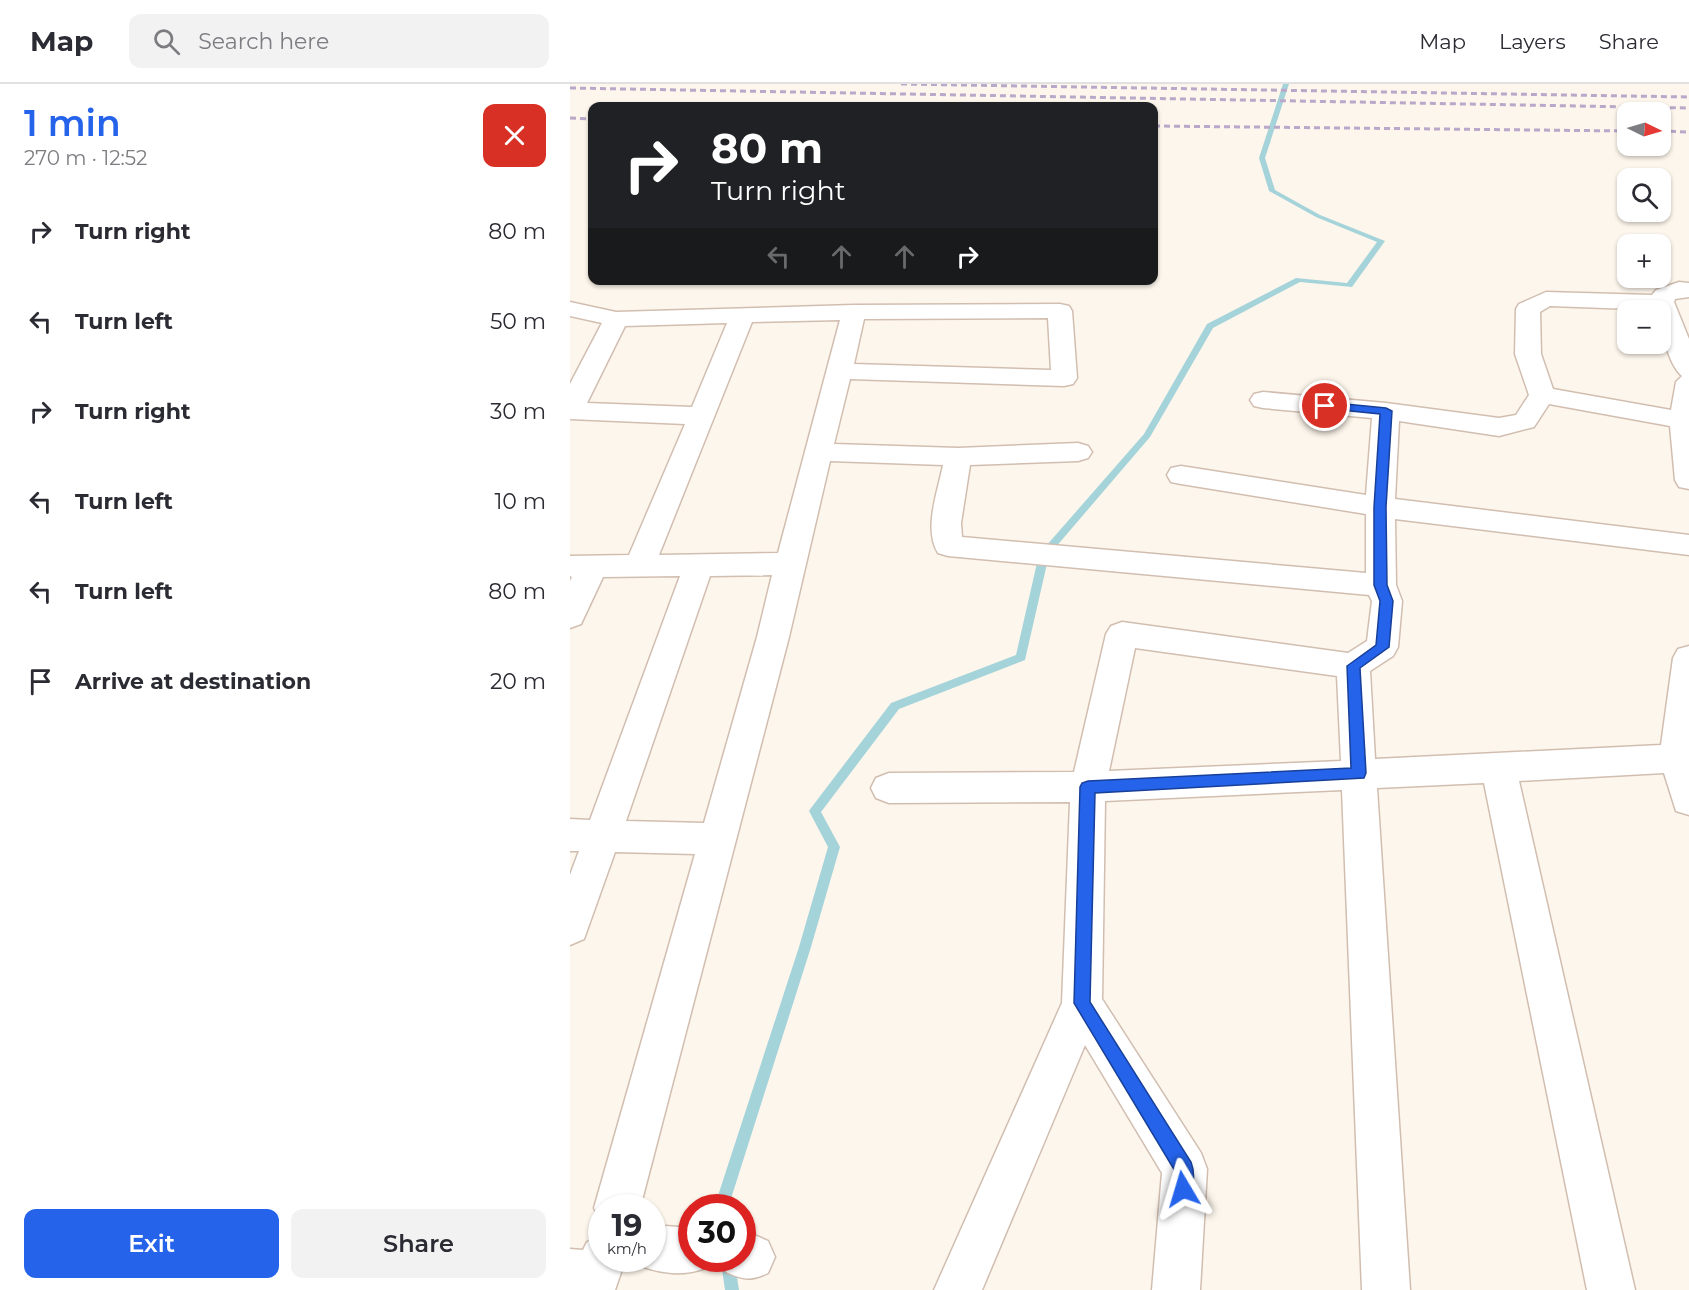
<!DOCTYPE html>
<html lang="en">
<head>
<meta charset="utf-8">
<style>
	body { margin:0; font-family:Montserrat,sans-serif; background:#f2f2f3; color:#2b2b33; height:100vh; display:flex; flex-direction:column; font-size:22px; white-space:nowrap }
	* { box-sizing:border-box; margin:0 }
	p { font-size:20px; color:#7c7c81 }
	.icon { flex:none; width:33px; height:33px; fill:none; stroke:currentColor; stroke-width:2; stroke-linecap:round; stroke-linejoin:round }
	.map { position:relative; flex:1; overflow:hidden }
	.side { display:flex; flex-direction:column; background:#fff; width:570px }
	.side>* { flex:none }
	.banner { position:absolute; left:18px; top:18px; width:570px; height:183px; border-radius:12px; box-shadow:0 2px 4px #0004; background:#202124; color:#fff; overflow:hidden }
	.needle { width:39px; rotate:95deg }
	.tools { position:absolute; left:1047px; top:18px; display:grid; gap:12px }
	.tools a { display:grid; place-items:center; width:54px; height:54px; border-radius:12px; background:#fff; box-shadow:0 2px 4px #0004; font-size:30px }
	.speed { position:absolute; left:18px; top:1110px; display:flex; gap:12px; font-size:30px; font-weight:700; text-align:center }
	.speed>* { display:grid; place-content:center; width:78px; height:78px; border-radius:50%; background:#fff; box-shadow:0 2px 4px #0004; line-height:1 }
	.speed small { font-size:15px; font-weight:400 }
	.speed .limit { border:9px solid #d22; background:#fff; color:#111 }
	.pin { position:absolute; display:grid; place-items:center; width:51px; height:51px; color:#fff; margin:-26px; border:3px solid #fff; border-radius:50%; box-shadow:0 2px 6px #0007 }
	.me { position:absolute; width:66px; margin:-33px; rotate:353deg; stroke-linejoin:round; filter:drop-shadow(0 0 4px #0008) }
	.turn { display:flex; align-items:center; gap:21px; height:126px; padding:0 24px; font-size:27px }
	.turn .icon { width:78px; height:78px; stroke-width:2.5 }
	.turn b { display:block; font-size:42px; line-height:51px }
	.lanes { display:flex; align-items:center; height:57px; padding:0 24px; background:#0003; justify-content:center; gap:30px; direction:ltr }
	.lanes .off { opacity:.35 }
	.round { display:grid; place-items:center; flex:none; width:63px; height:63px; border-radius:12px; background:#f2f2f3 }
	.headline { display:flex; align-items:center; justify-content:space-between; height:102px; padding:0 24px }
	h1 { font-size:36px; font-weight:600; line-height:45px; color:#2563eb }
	.cta { display:flex; gap:12px; margin-top:auto; padding:12px 24px }
	.cta a { flex:1; height:69px; border-radius:12px; background:#2563eb; color:#fff; font-size:24px; font-weight:600; line-height:69px; text-align:center }
	.cta a+a { background:#f2f2f3; color:#2b2b33 }
	ul { padding:0; list-style:none }
	li { display:flex; align-items:center; gap:18px; height:90px; padding:0 24px }
	li div { flex:1 }
	li b { display:block; font-size:22px }
	li em { font-style:normal }
	header { display:flex; align-items:center; gap:36px; box-sizing:border-box; height:84px; padding:0 30px; background:#fff; border-bottom:2px solid #e1e1e2 }
	header strong { font-size:28px }
	nav { display:flex; gap:33px; margin-inline-start:auto; font-size:21px }
	.search { width:420px; height:54px; background:#f2f2f3; display:flex; align-items:center; gap:15px; box-sizing:border-box; padding:0 21px; border-radius:12px; color:#7c7c81; font-size:22px }
	main { display:flex; flex:1; min-height:0 }
	.map>svg:first-child { display:block }
	.lines { fill:none; stroke-linecap:round; stroke-linejoin:round }
	.stream { fill:#a5d3da; fill-rule:evenodd }
	.minor-casing { stroke:#d1beb0; stroke-width:3 }
	.minor { fill:#fff; fill-rule:evenodd }
	.rail { stroke:#b9a8c9; stroke-width:3; stroke-dasharray:6 4; stroke-linecap:butt }
	.route { fill:#2563eb; stroke:#184099; stroke-width:1.5 }
</style>
</head>
<body>
<header>
<strong>Map</strong>
<div class="search"><svg class="icon" aria-label="search" viewBox="0 0 24 24"><circle cx="10" cy="10" r="6"/><path d="M15 15l6 6"/></svg>Search here</div>
<nav><a>Map</a><a>Layers</a><a>Share</a></nav>
</header>
<main>
<section class="side">
<div class="headline"><div><h1>1 min</h1><p>270 m · 12:52</p></div><a class="round" style="background:#d93025;color:#fff"><svg class="icon" aria-label="close" viewBox="0 0 24 24"><path d="M6 6l12 12M18 6L6 18"/></svg></a></div>
<ul>
<li><svg class="icon" aria-label="right" viewBox="0 0 24 24"><path d="M7 20v-9h11M14 6l5 5-5 5"/></svg><div><b>Turn right</b></div><em>80 m</em></li>
<li><svg class="icon" aria-label="left" viewBox="0 0 24 24"><path d="M17 20v-9H6M10 6l-5 5 5 5"/></svg><div><b>Turn left</b></div><em>50 m</em></li>
<li><svg class="icon" aria-label="right" viewBox="0 0 24 24"><path d="M7 20v-9h11M14 6l5 5-5 5"/></svg><div><b>Turn right</b></div><em>30 m</em></li>
<li><svg class="icon" aria-label="left" viewBox="0 0 24 24"><path d="M17 20v-9H6M10 6l-5 5 5 5"/></svg><div><b>Turn left</b></div><em>10 m</em></li>
<li><svg class="icon" aria-label="left" viewBox="0 0 24 24"><path d="M17 20v-9H6M10 6l-5 5 5 5"/></svg><div><b>Turn left</b></div><em>80 m</em></li>
<li><svg class="icon" aria-label="arrive" viewBox="0 0 24 24"><path d="M6 21V4h12l-3 4 3 4H6"/></svg><div><b>Arrive at destination</b></div><em>20 m</em></li>
</ul>
<div class="cta"><a>Exit</a><a>Share</a></div>
</section>
<div class="map">
<svg width="1119" height="1206" viewBox="0 0 1119 1206">
	<rect width="100%" height="100%" fill="#fdf6ec"/>
	<g class="lines">
		<g class="stream">
			<polygon points="713,0 719,0 695,74 705,106 750,131 815,157 782,203 730,198 643,244 580,353 479,471 455,576 329,625 251,728 270,763 241,863 158,1124 144,1124 229,863 258,763 239,727 241,724 321,619 446,571 469,470 574,350 637,240 726,194 777,199 807,158 746,133 699,107 689,74"/>
			<polygon points="152,1174 164,1174 169,1206 155,1206 151,1178"/>
		</g>
		<defs>
			<g id="minor">
				<path d="M1109,198L1119,199V213L1105,215L1104,218L1119,255V405L1109,403L1105,396L1100,342L979,320L964,343L929,352L829,337L825,415L1119,451V471L825,435L826,501L832,517L828,563L823,572L800,587L805,675L1091,661L1103,574L1108,565L1119,562V731L1106,727L1094,689L949,697L1065,1206H1017L914,699L807,704L840,1206H792L772,706L535,717L532,915L631,1069L637,1085L630,1206H582L592,1089L515,961L412,1206H364L492,919L500,718L319,719L306,714L301,704L306,694L319,689L504,688L536,550L541,542L552,538L778,569L797,557L802,517L799,511L378,472L368,469C353,445 368,407 373,381L260,377L219,553L70,1124H32L31,1140L24,1124L125,770L45,768L14,855L0,861V791L9,767H0V735L20,736L110,492L33,493L11,540L0,544V497L2,493L0,492V472L59,471L115,340L0,335V300L32,239L0,232V218L46,228L284,221L490,220L499,222L502,227L507,294L503,300L494,302L280,295L264,360L388,364L508,359L518,362L522,368L518,374L508,377L400,381L391,439L392,453L796,489V430L611,400L601,398L597,391L601,384L611,382L796,411L802,334L693,324L684,322L680,316L684,310L693,308L816,319L929,334L946,331L959,311L945,270L946,225L949,220L976,208L1082,211L1086,206ZM980,222L1090,226C1090,244 1098,280 1112,292L1106,298L1101,326L983,305L971,270L970,228ZM478,234L481,286L284,280L294,235ZM270,236L208,469L89,471L182,238ZM157,239L122,323L17,319L55,242ZM202,491L187,553L134,739L56,737L140,492ZM565,564L767,592L771,677L539,687Z"/>
				<path d="M82,1141L122,1144V1174H142L138,1183C115,1193 89,1190 66,1180L63,1174H82Z"/>
				<path d="M172,1149L182,1150L198,1157L205,1173L198,1189C181,1197 173,1196 156,1188L150,1174H172Z"/>
				<polygon points="32,1151 32,1174 56,1174 45,1206 0,1206 0,1165 13,1166 17,1158"/>
			</g>
		</defs>
		<use href="#minor" class="minor-casing"/>
		<use href="#minor" class="minor"/>
		<g class="rail">
			<polyline points="331,0 1119,13"/>
			<polyline points="0,4 1119,24"/>
			<polyline points="0,34 22,35"/>
			<polyline points="584,42 1058,47"/>
			<polyline points="1090,47 1119,48"/>
		</g>
	</g>
	<path class="route" d="M755,318L816,324L822,327L816,423L817,501L823,517L819,563L790,584L796,689L794,694L525,709L520,918L621,1078C625,1088 624,1101 620,1111L613,1114L607,1111L604,1105L605,1087L504,919L510,703L512,699L518,697L781,684L777,582L806,561L810,517L804,501V423L810,330L751,324L749,322Z"/>
</svg>
<div class="tools">
<a><svg class="needle" viewBox="-14 -14 28 28"><path d="M0-13l5 13h-10z" fill="#e53935"/><path d="M0 13l5-13h-10z" fill="#7c7c81"/></svg></a>
<a><svg class="icon" aria-label="search" viewBox="0 0 24 24"><circle cx="10" cy="10" r="6"/><path d="M15 15l6 6"/></svg></a>
<a>+</a>
<a>−</a>
</div>
<div class="speed"><div>19<small>km/h</small></div><div class="limit">30</div></div>
<div class="pin" style="left:755px;top:322px;background:#d93025"><svg class="icon" aria-label="arrive" viewBox="0 0 24 24"><path d="M6 21V4h12l-3 4 3 4H6"/></svg></div>
<svg class="me" style="left:613px;top:1105px" viewBox="-20 -20 40 40"><path d="M0-17L14 15 0 8-14 15z" fill="#2563eb" stroke="#fff" stroke-width="4"/></svg>
<div class="banner">
<div class="turn"><svg class="icon" aria-label="right" viewBox="0 0 24 24"><path d="M7 20v-9h11M14 6l5 5-5 5"/></svg><div><b>80 m</b>Turn right</div></div>
<div class="lanes"><svg class="icon off" aria-label="left" viewBox="0 0 24 24"><path d="M17 20v-9H6M10 6l-5 5 5 5"/></svg><svg class="icon off" aria-label="ahead" viewBox="0 0 24 24"><path d="M12 20V5M6 11l6-6 6 6"/></svg><svg class="icon off" aria-label="ahead" viewBox="0 0 24 24"><path d="M12 20V5M6 11l6-6 6 6"/></svg><svg class="icon" aria-label="right" viewBox="0 0 24 24"><path d="M7 20v-9h11M14 6l5 5-5 5"/></svg></div>
</div>
</div>
</main>
</body>
</html>
